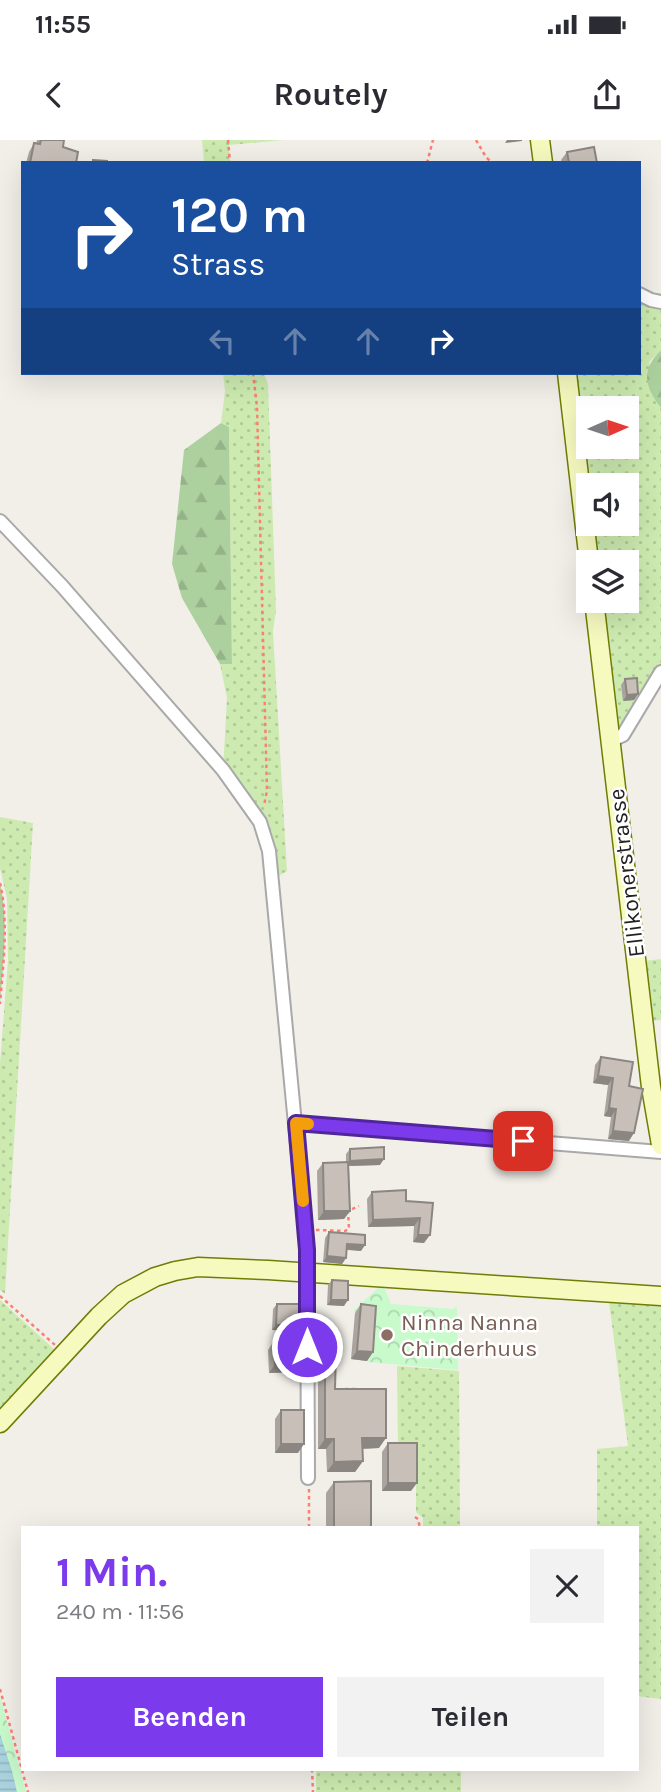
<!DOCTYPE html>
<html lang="de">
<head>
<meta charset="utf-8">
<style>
	body { margin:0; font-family:Karla,sans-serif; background:#f2f2f3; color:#2b2b33; height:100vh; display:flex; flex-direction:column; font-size:26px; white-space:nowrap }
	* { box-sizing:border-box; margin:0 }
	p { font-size:23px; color:#7c7c81 }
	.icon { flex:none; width:38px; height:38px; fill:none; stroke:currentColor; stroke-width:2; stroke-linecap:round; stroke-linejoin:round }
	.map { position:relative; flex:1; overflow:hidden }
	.side { position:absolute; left:21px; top:1386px; width:618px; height:245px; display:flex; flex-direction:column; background:#fff; border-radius:0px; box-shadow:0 7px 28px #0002 }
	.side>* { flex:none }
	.hud { position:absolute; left:21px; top:21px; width:620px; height:214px; border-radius:0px; box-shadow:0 7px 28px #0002; background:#1a4fa0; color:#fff; overflow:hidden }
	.needle { width:46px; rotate:87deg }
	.controls { position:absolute; left:576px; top:256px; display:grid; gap:14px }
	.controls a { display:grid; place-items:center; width:63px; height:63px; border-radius:0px; background:#fff; box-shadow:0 7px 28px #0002; font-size:35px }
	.pin { position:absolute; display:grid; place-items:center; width:60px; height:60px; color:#fff; margin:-30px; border-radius:14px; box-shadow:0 4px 10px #0006 }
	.me { position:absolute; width:77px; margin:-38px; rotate:0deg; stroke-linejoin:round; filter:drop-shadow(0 0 5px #0008) }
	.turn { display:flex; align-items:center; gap:24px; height:147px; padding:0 35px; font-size:32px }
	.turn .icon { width:91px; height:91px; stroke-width:2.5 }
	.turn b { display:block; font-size:49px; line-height:60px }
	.lanes { display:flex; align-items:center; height:66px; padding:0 35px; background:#0003; justify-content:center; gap:35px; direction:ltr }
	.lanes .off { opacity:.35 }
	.round { display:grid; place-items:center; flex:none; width:74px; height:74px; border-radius:0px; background:#f2f2f3 }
	.head { display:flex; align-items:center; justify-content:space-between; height:119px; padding:0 35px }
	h1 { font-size:42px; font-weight:700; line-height:52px; color:#7c3aed }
	.cta { display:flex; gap:14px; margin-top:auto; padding:14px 35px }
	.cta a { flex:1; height:80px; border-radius:0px; background:#7c3aed; color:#fff; font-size:28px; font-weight:700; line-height:80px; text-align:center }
	.cta a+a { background:#f2f2f3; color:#2b2b33 }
	.status { display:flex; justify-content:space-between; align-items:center; height:49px; padding:0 35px; background:#fff; direction:ltr }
	.status svg { height:19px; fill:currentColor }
	header { display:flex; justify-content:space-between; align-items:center; height:91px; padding:0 35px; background:#fff; font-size:32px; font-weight:700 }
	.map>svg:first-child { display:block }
	.grass { fill:url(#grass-dots); fill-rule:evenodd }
	.forest { fill:url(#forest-firs) }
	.park { fill:url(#park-crowns) }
	.water { fill:url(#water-rules) }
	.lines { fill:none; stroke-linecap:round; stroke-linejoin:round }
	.street-casing { stroke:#a9a9a9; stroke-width:16 }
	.secondary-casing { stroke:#707d05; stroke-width:21 }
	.path { stroke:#fa8072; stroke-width:2.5; stroke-dasharray:3.5 3.5; stroke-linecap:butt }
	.street { stroke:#fff; stroke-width:12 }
	.secondary { stroke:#f7fabf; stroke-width:18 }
	.wall { fill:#aba49e }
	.shaded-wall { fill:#8b8681 }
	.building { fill:#c7bfb8; stroke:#8b8681; stroke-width:2 }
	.route-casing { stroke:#51269a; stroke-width:18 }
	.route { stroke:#7c3aed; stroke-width:12 }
	.slow { stroke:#f59e0b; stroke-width:12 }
	.education-dot { fill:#8d6e63; stroke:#fff; stroke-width:2.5 }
	.labels { text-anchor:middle; stroke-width:5; stroke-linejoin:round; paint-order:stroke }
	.street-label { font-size:23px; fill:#222; stroke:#fff }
	.education-label { font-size:23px; fill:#785e54; stroke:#fff; text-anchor:start }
</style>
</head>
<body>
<div class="status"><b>11:55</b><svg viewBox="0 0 49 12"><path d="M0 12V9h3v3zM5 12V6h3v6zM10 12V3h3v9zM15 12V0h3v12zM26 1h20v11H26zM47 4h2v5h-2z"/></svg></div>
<header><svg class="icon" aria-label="back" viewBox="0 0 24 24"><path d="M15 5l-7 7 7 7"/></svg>Routely<svg class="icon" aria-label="share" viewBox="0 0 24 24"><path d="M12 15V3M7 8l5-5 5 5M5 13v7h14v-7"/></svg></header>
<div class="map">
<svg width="661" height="1652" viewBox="0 0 661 1652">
	<defs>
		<pattern id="grass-dots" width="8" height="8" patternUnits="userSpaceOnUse" patternTransform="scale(1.75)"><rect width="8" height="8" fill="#cdebb0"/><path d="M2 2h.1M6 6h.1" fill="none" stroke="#b0c997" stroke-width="1.8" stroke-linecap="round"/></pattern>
		<pattern id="forest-firs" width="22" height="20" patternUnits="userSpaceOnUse" patternTransform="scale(1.75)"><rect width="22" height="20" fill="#add19e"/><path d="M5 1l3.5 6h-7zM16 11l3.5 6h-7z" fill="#95b388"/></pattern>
		<pattern id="park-crowns" width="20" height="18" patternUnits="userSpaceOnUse" patternTransform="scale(1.75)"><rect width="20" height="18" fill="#c8facc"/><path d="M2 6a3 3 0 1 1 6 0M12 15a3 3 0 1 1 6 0" fill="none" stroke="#acd6af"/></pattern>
		<pattern id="water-rules" width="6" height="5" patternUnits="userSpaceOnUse" patternTransform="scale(1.75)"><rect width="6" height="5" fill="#aad3df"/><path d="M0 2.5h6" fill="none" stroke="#92b5bf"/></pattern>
	</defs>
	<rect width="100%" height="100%" fill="#f2efe9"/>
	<g class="grass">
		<polygon points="202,0 284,0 229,5 230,23 204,23"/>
		<path d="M639,154L661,162V210L649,222L661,268V532L623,595L610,601L594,460H626V422H589L567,233H639ZM588,268H626V306H588ZM588,345H626V383H588Z"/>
		<polygon points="223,233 264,233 268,244 276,470 273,491 287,731 272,740 260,682 223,630 227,558 220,524 232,523 229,287 221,283 225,251"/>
		<polygon points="0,677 33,683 5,1154 0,1150 0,924 8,820 7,759 0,728"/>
		<polygon points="661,819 661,880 650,881 644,821"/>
		<polygon points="0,1160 55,1210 0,1269"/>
		<polygon points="609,1162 661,1164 661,1559 637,1556 637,1388 597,1388 597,1309 628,1306"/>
		<polygon points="397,1226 459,1231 460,1388 423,1388 423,1378 416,1372 416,1309 398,1310"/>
		<rect x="316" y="1629" width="145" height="23"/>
	</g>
	<g class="forest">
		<path d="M661,210V268C644,246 641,230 661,210Z"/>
		<polygon points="221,283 229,287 232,524 220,524 182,458 172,424 184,310"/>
		<path d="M0,743C9,782 3,825 0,864Z"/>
	</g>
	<g class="park">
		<polygon points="379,1147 384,1147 391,1164 453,1169 457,1166 458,1230 368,1222 372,1174 353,1171"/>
		<polygon points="0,1556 26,1652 0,1652"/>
	</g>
	<polygon class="water" points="0,1594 12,1631 17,1652 0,1652"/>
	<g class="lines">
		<defs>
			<g id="street">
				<polyline points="639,154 651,160 661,162"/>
				<polyline points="0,381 62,446 223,630 260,682 269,711 307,1110 308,1338"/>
				<polyline points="610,601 623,595 661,532"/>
				<polyline points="296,983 661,1012"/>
			</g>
			<g id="secondary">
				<polyline points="540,0 543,23"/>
				<polyline points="567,233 589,422"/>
				<polyline points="594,460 651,947 661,1005"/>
				<polyline points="0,1283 99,1176 123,1154 155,1137 175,1131 198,1127 268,1130 661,1156"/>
			</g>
		</defs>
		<use href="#street" class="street-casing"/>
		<use href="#secondary" class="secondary-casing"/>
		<g class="path">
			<polyline points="228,0 230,23"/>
			<polyline points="476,0 486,17 492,23"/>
			<polyline points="427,23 433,0"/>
			<polyline points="253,233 257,267 267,651 264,665"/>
			<path d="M0,743C9,782 3,825 0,864"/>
			<polyline points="316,1090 345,1091 349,1089 348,1071 359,1066"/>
			<polyline points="0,1156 55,1205"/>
			<polyline points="345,1249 359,1249"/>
			<polyline points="309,1349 309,1388"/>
			<polyline points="415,1377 418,1379 420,1388"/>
			<polyline points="0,1549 28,1652"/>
			<polyline points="312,1629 313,1652"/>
		</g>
		<use href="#street" class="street"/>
		<use href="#secondary" class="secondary"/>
	</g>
	<g class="wall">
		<polygon points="37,0 64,0 63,7 76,23 26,23 29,12 34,3 36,4"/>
		<polygon points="567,12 597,23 562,23 561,20"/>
		<polygon points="625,539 638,554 634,560 623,561 621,545"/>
		<polygon points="601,917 629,946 629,1001 608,999 611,977 604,976 608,945 593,943 595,925"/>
		<polygon points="350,1009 380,1025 349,1026 350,1071 344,1079 318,1080 317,1031 323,1023 346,1022 346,1014"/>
		<polygon points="372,1052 406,1061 433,1063 424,1103 413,1102 414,1086 368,1087 367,1059"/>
		<polygon points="329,1092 361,1111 347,1110 346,1118 342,1124 323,1122 325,1098"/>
		<polygon points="332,1140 344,1166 327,1165 328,1145"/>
		<polygon points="277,1164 300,1185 296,1191 272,1190 273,1169"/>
		<polygon points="361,1164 373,1212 367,1221 351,1219 355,1173"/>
		<polygon points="274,1201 298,1232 269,1233 268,1210"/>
		<polygon points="325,1212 335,1249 379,1308 362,1309 363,1321 355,1332 327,1332 326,1309 318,1309 318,1222"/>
		<polygon points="281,1270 298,1313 275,1313 275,1279"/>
		<polygon points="388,1303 411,1351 382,1351 382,1312"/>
		<polygon points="334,1342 371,1388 326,1388 326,1353"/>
	</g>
	<g class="shaded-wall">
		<polygon points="507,0 522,0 522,1 505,3"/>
		<polygon points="638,554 634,560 623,561 627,555"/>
		<polygon points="598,936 613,938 608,945 593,943"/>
		<polygon points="609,968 616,969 611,977 604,976"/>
		<polygon points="613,991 634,993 629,1001 608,999"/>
		<polygon points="384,1019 380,1025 346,1026 350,1021"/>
		<polygon points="324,1071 350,1071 344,1079 318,1080"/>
		<polygon points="420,1078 414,1086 368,1087 373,1080"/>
		<polygon points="418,1095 430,1095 424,1103 413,1102"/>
		<polygon points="347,1104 365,1105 361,1111 343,1109"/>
		<polygon points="327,1116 346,1118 342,1124 323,1122"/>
		<polygon points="331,1160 348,1160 344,1166 327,1165"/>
		<polygon points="276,1185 300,1185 296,1191 272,1190"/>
		<polygon points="357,1211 373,1212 367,1221 351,1219"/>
		<polygon points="304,1223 298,1232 269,1233 275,1224"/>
		<polygon points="362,1298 386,1298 379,1308 355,1309"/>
		<polygon points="325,1299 334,1299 326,1309 318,1309"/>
		<polygon points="281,1304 304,1304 298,1313 275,1313"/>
		<polygon points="363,1321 355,1332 327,1332 334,1322"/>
		<polygon points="388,1343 417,1343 411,1351 382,1351"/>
	</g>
	<g class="building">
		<polygon points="41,0 64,0 63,7 78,12 76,23 30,23 34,3 40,4"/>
		<polygon points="594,7 597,23 569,23 567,12"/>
		<polygon points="93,20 107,21 107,23 93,23"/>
		<polygon points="637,538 638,554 627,555 625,539"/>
		<polygon points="601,917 633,922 629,946 643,949 634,993 613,991 616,969 609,968 613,938 598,936"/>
		<polygon points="384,1007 384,1019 350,1021 350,1009"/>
		<polygon points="348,1022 350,1071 324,1071 323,1023"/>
		<polygon points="406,1050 406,1061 433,1063 430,1095 418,1095 420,1078 373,1080 372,1052"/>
		<polygon points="329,1092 365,1095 365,1105 347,1104 346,1118 327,1116"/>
		<polygon points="332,1140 348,1141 348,1160 331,1160"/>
		<polygon points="277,1164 301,1164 300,1185 276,1185"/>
		<polygon points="361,1164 376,1166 373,1212 357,1211"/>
		<polygon points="303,1200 304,1223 275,1224 274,1201"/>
		<polygon points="325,1212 336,1212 335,1249 386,1249 386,1298 362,1298 363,1321 334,1322 334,1299 325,1299"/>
		<rect x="281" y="1270" width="23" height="34"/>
		<rect x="388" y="1303" width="29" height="40"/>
		<polygon points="371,1341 371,1388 334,1388 334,1342"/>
	</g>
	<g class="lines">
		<defs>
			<polyline id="route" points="307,1207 307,1110 296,983 523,1001"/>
		</defs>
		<use href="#route" class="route-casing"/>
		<use href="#route" class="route"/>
		<polyline class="slow" points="303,1061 296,983 308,984"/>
	</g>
	<circle class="education-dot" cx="387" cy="1195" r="7"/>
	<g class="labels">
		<g class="street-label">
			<text transform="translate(626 733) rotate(-97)" y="8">Ellikonerstrasse</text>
		</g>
		<g class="education-label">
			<text x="401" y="1190">Ninna Nanna<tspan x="401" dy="26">Chinderhuus</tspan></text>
		</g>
	</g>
</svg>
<div class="controls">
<a><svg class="needle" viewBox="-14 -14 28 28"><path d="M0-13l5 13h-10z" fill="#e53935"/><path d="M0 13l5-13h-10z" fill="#7c7c81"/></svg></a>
<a><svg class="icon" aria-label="sound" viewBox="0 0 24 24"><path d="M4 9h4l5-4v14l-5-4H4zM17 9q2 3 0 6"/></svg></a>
<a><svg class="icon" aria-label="layers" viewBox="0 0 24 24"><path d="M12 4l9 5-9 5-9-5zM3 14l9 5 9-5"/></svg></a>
</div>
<div class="pin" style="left:523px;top:1001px;background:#d93025"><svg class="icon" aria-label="arrive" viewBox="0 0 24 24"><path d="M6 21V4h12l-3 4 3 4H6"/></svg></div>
<svg class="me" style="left:307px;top:1207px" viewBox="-20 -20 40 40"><circle r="17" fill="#7c3aed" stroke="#fff" stroke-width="3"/><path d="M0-11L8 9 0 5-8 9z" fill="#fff"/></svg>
<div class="hud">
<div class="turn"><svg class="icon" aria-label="right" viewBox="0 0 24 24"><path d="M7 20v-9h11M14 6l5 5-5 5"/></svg><div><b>120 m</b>Strass</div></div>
<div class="lanes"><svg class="icon off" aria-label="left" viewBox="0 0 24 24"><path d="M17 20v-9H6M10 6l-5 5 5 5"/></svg><svg class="icon off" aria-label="ahead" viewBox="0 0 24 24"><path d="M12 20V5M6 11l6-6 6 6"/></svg><svg class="icon off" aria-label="ahead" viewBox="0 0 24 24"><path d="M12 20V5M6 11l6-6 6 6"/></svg><svg class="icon" aria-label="right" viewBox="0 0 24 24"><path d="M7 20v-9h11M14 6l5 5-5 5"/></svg></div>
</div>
<section class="side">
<div class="head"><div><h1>1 Min.</h1><p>240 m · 11:56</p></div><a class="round"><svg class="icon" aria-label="close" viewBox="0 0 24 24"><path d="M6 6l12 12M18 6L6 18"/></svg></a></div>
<div class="cta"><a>Beenden</a><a>Teilen</a></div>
</section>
</div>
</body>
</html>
